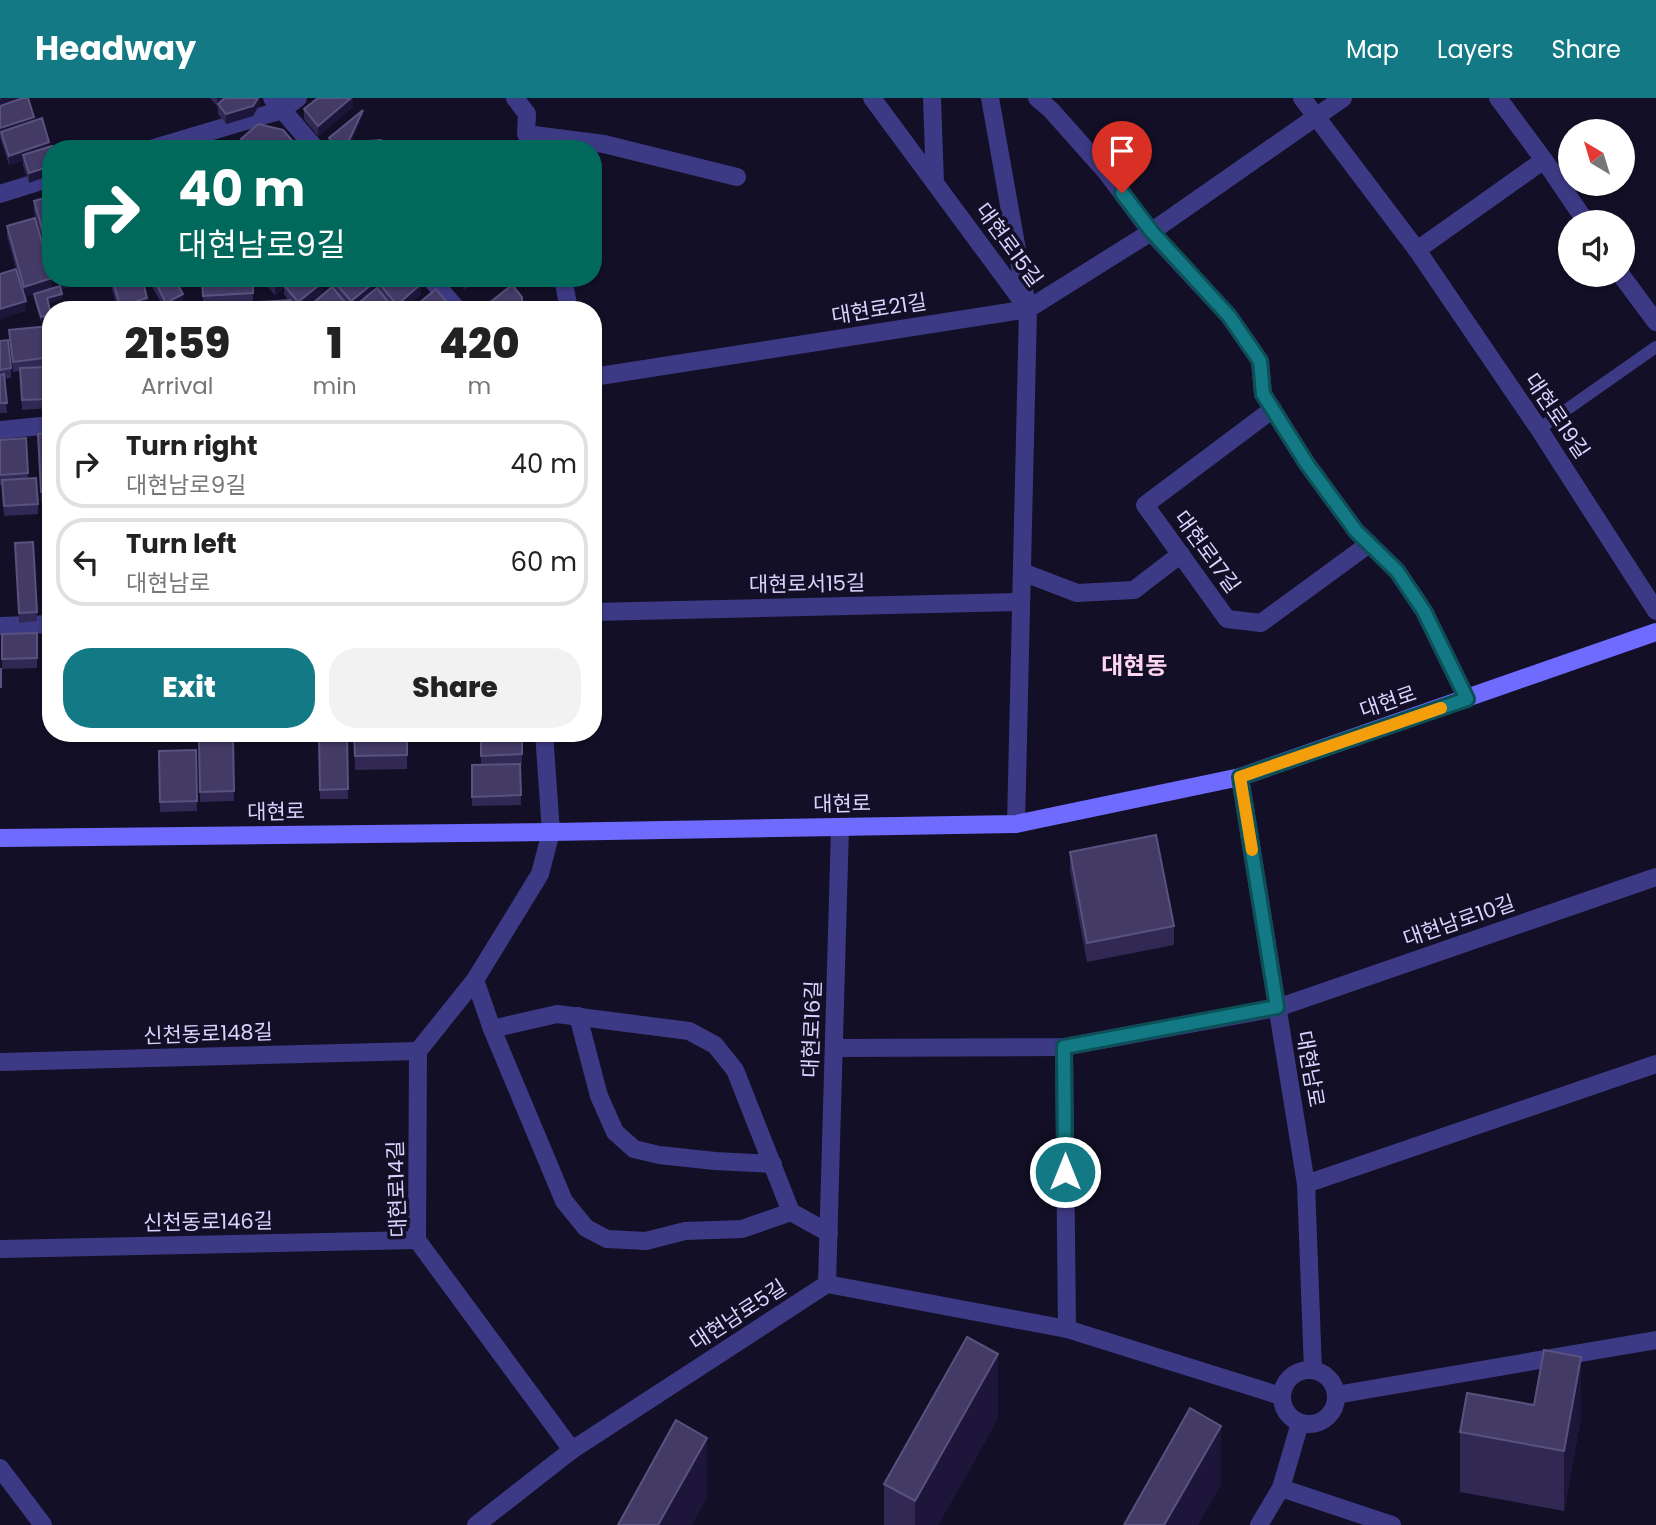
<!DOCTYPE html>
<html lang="en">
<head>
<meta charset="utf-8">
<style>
	body { margin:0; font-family:Poppins,"Noto Sans KR",sans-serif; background:#f2f2f2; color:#222; height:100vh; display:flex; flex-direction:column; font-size:26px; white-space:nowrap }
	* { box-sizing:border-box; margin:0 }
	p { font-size:23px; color:#767676 }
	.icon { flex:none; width:38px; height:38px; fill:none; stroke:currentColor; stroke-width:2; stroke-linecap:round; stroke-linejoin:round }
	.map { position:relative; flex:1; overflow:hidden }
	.side { position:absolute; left:42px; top:203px; width:560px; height:441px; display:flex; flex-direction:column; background:#fff; border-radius:28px; box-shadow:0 2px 5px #0004 }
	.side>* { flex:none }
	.hud { position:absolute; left:42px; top:42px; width:560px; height:147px; border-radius:28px; box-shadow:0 2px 5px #0004; background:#00695c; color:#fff; overflow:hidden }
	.needle { width:46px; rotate:322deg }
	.fabs { position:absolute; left:1558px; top:21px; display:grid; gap:14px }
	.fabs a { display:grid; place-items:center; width:77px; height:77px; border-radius:50%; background:#fff; box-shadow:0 2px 5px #0004; font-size:35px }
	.pin { position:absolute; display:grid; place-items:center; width:60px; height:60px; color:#fff; margin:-72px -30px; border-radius:50% 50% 50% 0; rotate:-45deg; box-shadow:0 0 7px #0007 }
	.pin .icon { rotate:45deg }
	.me { position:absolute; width:77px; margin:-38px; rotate:0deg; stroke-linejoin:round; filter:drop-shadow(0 0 5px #0008) }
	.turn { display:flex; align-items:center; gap:24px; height:147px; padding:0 21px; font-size:32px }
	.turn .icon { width:91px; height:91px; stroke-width:2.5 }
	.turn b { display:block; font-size:49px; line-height:60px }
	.eta { display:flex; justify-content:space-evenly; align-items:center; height:119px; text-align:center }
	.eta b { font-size:42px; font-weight:800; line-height:49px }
	.primary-button { display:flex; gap:14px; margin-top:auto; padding:14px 21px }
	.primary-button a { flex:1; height:80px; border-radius:28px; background:#137a85; color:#fff; font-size:28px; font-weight:800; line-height:80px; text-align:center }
	.primary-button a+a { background:#f2f2f2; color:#222 }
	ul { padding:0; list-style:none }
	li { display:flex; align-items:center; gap:21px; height:88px; margin:0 14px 10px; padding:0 7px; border:4px solid #e0e0e0; border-radius:28px }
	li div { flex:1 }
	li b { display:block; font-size:26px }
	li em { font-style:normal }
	header { display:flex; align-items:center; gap:42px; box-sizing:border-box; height:98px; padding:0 35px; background:#137a85; color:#fff }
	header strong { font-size:33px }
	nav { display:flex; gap:38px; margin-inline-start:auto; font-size:24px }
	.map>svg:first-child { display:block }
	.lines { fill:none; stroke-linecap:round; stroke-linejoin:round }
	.service { stroke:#3d3a85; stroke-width:12 }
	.minor { stroke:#3d3a85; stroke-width:18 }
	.secondary { stroke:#6f6bff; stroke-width:18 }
	.wall { fill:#312854; fill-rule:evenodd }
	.shaded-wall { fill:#1d163a }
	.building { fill:#433a66; stroke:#5a527e; stroke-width:2 }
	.route-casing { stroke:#0c4f56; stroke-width:18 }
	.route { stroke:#137a85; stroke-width:12 }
	.slow { stroke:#f59e0b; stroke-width:12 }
	.labels { text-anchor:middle; stroke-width:7; stroke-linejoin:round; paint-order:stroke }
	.street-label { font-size:21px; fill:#d9d4ff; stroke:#130f26 }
	.quarter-label { font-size:24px; font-weight:bold; fill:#ffd6f0; stroke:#130f26 }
</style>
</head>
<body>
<header>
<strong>Headway</strong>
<nav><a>Map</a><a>Layers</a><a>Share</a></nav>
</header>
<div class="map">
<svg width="1656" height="1427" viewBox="0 0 1656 1427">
	<rect width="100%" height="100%" fill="#130f26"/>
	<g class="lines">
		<polyline class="service" points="1539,331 1656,249"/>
		<g class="minor">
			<polyline points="272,0 316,51"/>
			<polyline points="515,0 527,16 526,36 604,46 737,79"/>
			<polyline points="872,0 1028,211 1016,726"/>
			<polyline points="932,0 935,85"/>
			<polyline points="990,0 1027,208"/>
			<polyline points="1037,0 1051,12 1107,75 1151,134 1229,218 1260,263 1263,296 1307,366 1356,433 1397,473 1424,513 1467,601"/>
			<polyline points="1302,0 1417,152 1539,331 1656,513"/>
			<polyline points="1498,0 1544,62 1586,124"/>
			<polyline points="151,51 282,12 298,0"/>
			<polyline points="0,96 51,80"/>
			<polyline points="1417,152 1544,62"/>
			<polyline points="1621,177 1656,224"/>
			<polyline points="430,180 458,212"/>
			<polyline points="563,180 569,212"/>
			<polyline points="593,279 1028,211 1151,134 1343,0"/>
			<polyline points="1273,311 1145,407 1227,521 1261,525 1369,446"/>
			<polyline points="0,332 51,327"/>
			<polyline points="1022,474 1077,495 1134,492 1181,456"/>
			<polyline points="593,514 1021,504"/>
			<polyline points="0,528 51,526"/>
			<polyline points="544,635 551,734 540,776 475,882 418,953 417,1142 572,1352"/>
			<polyline points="1240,679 1306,1086 1313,1272"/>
			<polyline points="475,882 492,931 564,1103 586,1130 607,1141 646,1143 685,1133 742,1131 791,1114"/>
			<polyline points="578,918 599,998 615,1034 634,1051 659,1057 715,1063 773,1066"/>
			<polyline points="492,931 557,916 689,933 715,947 735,972 791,1114 829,1135"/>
			<polyline points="1064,949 1067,1231"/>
			<polyline points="834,950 1064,949 1277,910 1656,779"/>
			<polyline points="0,964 418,953"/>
			<polyline points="1306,1086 1656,966"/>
			<polyline points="0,1151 417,1142"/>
			<polyline points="827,1186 840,729"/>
			<circle cx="1309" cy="1299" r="27"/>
			<polyline points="1336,1297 1656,1242"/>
			<polyline points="0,1370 43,1427"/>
			<polyline points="1281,1390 1392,1427"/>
			<polyline points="476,1427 572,1352 827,1186 1067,1231 1281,1298"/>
			<polyline points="1259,1427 1281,1390 1300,1325"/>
		</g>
		<polyline class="secondary" points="0,740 551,734 1016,726 1240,679 1656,534"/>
	</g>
	<g class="wall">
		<polygon points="0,0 34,19 29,85 23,67 23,63 9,67 0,39"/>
		<polygon points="210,0 260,0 260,6 253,18 226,26 218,16 218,9"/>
		<polygon points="353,0 353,9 318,38 304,21 304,11"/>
		<polygon points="363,17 348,51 334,51 329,45 329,40"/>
		<polygon points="241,41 295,51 241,51"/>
		<polygon points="367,43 389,51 369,51 367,48"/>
		<polygon points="51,98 51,156 51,149 45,150 34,113 34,103"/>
		<polygon points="7,128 52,190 24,199 7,138"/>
		<polygon points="58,180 77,180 77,187 61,191"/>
		<polygon points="109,180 142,180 147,209 163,208 151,187 151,180 197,180 197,182 180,191 183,206 176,210 118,212"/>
		<polygon points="197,180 253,180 253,204 288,202 284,196 284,190 275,197 260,180 324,180 321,183 323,194 301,212 296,212 291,205 240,206 203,208 202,184 198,185"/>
		<path d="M333,180H416L421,196L403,212H355V210L353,212H313V205L332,189ZM378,186V192L372,194V189L373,190Z"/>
		<polygon points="456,180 479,180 465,192"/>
		<polygon points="34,196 62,201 48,205 41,224 34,201"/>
		<polygon points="9,232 51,246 51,269 48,270 50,310 22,312 20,273 13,274"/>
		<polygon points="0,243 11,270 11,280 4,281 7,315 0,315"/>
		<polygon points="51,335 51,403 41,404 38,336"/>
		<polygon points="26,340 28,381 38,406 38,416 4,418 2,387 0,387 0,342"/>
		<polygon points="15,445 37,514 37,523 19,525"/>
		<polygon points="37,535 37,570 2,571 2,536"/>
		<polygon points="201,635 233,635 201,637"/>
		<polygon points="238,635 276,635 238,636"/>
		<polygon points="318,635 347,635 348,701 320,701"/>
		<polygon points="354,635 407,635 407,671 355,672"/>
		<polygon points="481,635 522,635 522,666 520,666 521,707 472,708 472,667 481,667"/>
		<polygon points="233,641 234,703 200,704 199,642"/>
		<polygon points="196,652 197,713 160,714 159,653"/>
		<polygon points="1070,754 1174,828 1174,847 1087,864 1070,773"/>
		<polygon points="1581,1319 1564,1413 1460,1394 1460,1334"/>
		<polygon points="998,1320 938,1427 884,1427 884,1386"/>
	</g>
	<g class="shaded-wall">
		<polygon points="6,0 27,0 0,12 0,2"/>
		<polygon points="217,0 228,0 218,6 217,9"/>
		<polygon points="258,0 260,0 260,6 253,18 226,26 226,16"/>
		<polygon points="351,0 353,0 353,9 318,38 318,28"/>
		<polygon points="363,12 363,17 348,51 345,51"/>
		<polygon points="34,19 34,29 1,34 0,40 0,30"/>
		<polygon points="49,44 49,54 23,57 23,63 9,67 9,58"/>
		<polygon points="51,68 51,77 29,85 29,75"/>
		<polygon points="51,139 51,149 45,150 45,141"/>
		<polygon points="52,180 52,190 24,199 24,189"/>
		<polygon points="66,180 77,180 77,187 61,191 61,182"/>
		<polygon points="183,180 197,180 197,182 176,194 176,184"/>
		<polygon points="283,180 295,180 284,187 284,190 275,197 275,187"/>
		<polygon points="373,180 385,180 378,184 378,186 373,190"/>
		<polygon points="467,180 479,180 465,192 465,182"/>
		<polygon points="323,184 323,194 301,212 298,212 298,204"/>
		<polygon points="372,186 372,196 355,208 355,210 353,212 351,212 351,203"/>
		<polygon points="421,186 421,196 403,212 397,212 397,207"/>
		<polygon points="62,196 62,201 47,205 47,200"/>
		<polygon points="183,196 183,206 172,212 166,212 166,205"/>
		<polygon points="147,200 147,210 140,212 120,212 120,208"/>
		<polygon points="26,203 26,213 0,221 0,211"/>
		<polygon points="448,206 448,212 441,212"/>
		<polygon points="51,216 51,221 41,224 41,219"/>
		<polygon points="998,1256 998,1320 938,1427 915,1427 915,1403"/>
		<polygon points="1581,1259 1581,1319 1564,1413 1564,1353"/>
		<polygon points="1221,1328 1221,1387 1198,1427 1164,1427"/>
		<polygon points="707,1340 707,1400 692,1427 658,1427"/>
	</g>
	<g class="building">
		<polygon points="23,0 28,0 34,19 0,30 0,8"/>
		<polygon points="225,0 258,0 253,8 226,16 218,6"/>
		<polygon points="318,0 351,0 318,28 304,11"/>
		<polygon points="363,12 345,51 338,51 329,40"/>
		<polygon points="42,20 49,44 9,58 1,34"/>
		<polygon points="258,26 283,32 295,46 289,51 249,51 241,41"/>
		<polygon points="381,42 389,51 373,51 367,43"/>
		<polygon points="363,43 369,51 354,51"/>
		<polygon points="232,46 235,51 213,51"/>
		<polygon points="52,48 54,51 51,51 51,68 29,75 23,57"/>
		<polygon points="51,98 51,139 45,141 34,103"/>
		<polygon points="35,120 51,175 51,180 52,180 24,189 7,128"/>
		<polygon points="16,171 26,203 0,211 0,176"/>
		<polygon points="112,180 142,180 147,200 120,208"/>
		<polygon points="153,180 183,180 176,184 183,196 166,205"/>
		<polygon points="216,180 253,180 253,195 203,198 202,181"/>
		<polygon points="269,180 283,180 275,187"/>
		<polygon points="291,180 319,180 323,184 298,204 284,187"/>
		<polygon points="333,180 367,180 372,186 351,203 332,181"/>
		<polygon points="382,180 416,180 421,186 397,207 378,184"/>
		<polygon points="512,187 522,199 522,212 487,212 484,209"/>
		<polygon points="60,188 62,196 47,200 51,216 41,219 34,196"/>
		<polygon points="332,189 350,210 348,212 318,212 313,205"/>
		<polygon points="377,190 395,212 359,212 355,208"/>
		<polygon points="436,191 448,206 441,212 415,212 413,210"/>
		<polygon points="291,202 291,212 240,212 240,205"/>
		<polygon points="201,206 202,212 179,212 179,207"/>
		<polygon points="460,206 465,212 454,212"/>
		<polygon points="176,207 176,212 142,212 142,209"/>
		<polygon points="49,228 51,246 51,259 13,264 9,232"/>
		<polygon points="8,242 11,270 0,272 0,243"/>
		<polygon points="48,269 50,301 22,302 20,270"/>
		<polygon points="4,276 7,305 0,305 0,277"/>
		<polygon points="51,335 51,393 41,394 38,336"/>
		<polygon points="26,340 28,375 0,377 0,342"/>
		<polygon points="36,380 38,406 4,408 2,382"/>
		<polygon points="33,444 37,514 19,515 15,445"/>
		<polygon points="37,535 37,560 2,561 2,536"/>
		<rect x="0" y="571" width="1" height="18"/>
		<polygon points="319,635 347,635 348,691 320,692"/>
		<polygon points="354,635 407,635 407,657 355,658"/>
		<polygon points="481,635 522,635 522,656 481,658"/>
		<polygon points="233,641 234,693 200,694 199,642"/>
		<polygon points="196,652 197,703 160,704 159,653"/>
		<polygon points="520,666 521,697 472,699 472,667"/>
		<polygon points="1156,737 1174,828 1087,845 1070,754"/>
		<polygon points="967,1239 998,1256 915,1403 884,1386"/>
		<polygon points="1544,1252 1581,1259 1564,1353 1460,1334 1467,1295 1534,1307"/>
		<polygon points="1190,1310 1221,1328 1164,1427 1124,1427"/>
		<polygon points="676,1322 707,1340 658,1427 618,1427"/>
	</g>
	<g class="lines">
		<defs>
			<polyline id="route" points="1065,1074 1064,949 1277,909 1240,679 1467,601 1424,513 1397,473 1356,433 1307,366 1263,296 1260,263 1229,218 1152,134 1122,95"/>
		</defs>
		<use href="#route" class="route-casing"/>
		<use href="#route" class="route"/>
		<polyline class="slow" points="1252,752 1240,679 1441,610"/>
	</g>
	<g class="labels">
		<g class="street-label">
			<text transform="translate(1009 147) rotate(54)" y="7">대현로15길</text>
			<text transform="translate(879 211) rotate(-9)" y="7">대현로21길</text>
			<text transform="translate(1557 318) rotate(56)" y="7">대현로19길</text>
			<text transform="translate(1207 454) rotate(54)" y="7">대현로17길</text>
			<text transform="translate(807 486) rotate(-1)" y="7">대현로서15길</text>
			<text transform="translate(1388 604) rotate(-19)" y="7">대현로</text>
			<text transform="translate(842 706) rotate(-1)" y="7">대현로</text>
			<text transform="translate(276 714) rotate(-1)" y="7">대현로</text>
			<text transform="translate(1459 823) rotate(-19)" y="7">대현남로10길</text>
			<text transform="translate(812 931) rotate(-88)" y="7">대현로16길</text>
			<text transform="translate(208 936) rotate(-2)" y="7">신천동로148길</text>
			<text transform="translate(1310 971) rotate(80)" y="7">대현남로</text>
			<text transform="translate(397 1091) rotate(-92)" y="7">대현로14길</text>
			<text transform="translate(208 1124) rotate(-1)" y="7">신천동로146길</text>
			<text transform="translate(738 1217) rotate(-33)" y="7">대현남로5길</text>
		</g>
		<g class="quarter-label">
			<text x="1134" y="576">대현동</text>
		</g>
	</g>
</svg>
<div class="fabs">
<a><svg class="needle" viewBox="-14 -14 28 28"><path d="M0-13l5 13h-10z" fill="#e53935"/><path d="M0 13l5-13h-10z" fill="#767676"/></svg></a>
<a><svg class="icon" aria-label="sound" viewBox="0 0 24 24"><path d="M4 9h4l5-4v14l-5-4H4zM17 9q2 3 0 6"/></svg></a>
</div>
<div class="pin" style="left:1122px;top:95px;background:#d93025"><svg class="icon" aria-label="arrive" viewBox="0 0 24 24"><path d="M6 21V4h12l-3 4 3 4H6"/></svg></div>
<svg class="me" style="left:1065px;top:1074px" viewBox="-20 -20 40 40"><circle r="17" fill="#137a85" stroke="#fff" stroke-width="3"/><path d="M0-11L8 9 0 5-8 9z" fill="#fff"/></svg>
<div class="hud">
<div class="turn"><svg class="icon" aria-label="right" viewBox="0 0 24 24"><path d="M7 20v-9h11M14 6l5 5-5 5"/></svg><div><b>40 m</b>대현남로9길</div></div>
</div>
<section class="side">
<div class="eta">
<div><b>21:59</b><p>Arrival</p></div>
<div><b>1</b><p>min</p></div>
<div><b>420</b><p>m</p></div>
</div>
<ul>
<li><svg class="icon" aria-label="right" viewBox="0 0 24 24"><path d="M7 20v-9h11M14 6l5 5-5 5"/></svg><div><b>Turn right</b><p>대현남로9길</p></div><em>40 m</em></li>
<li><svg class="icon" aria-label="left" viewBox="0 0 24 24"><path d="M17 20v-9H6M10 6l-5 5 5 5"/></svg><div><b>Turn left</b><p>대현남로</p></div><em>60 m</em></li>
</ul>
<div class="primary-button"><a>Exit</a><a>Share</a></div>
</section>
</div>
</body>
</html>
